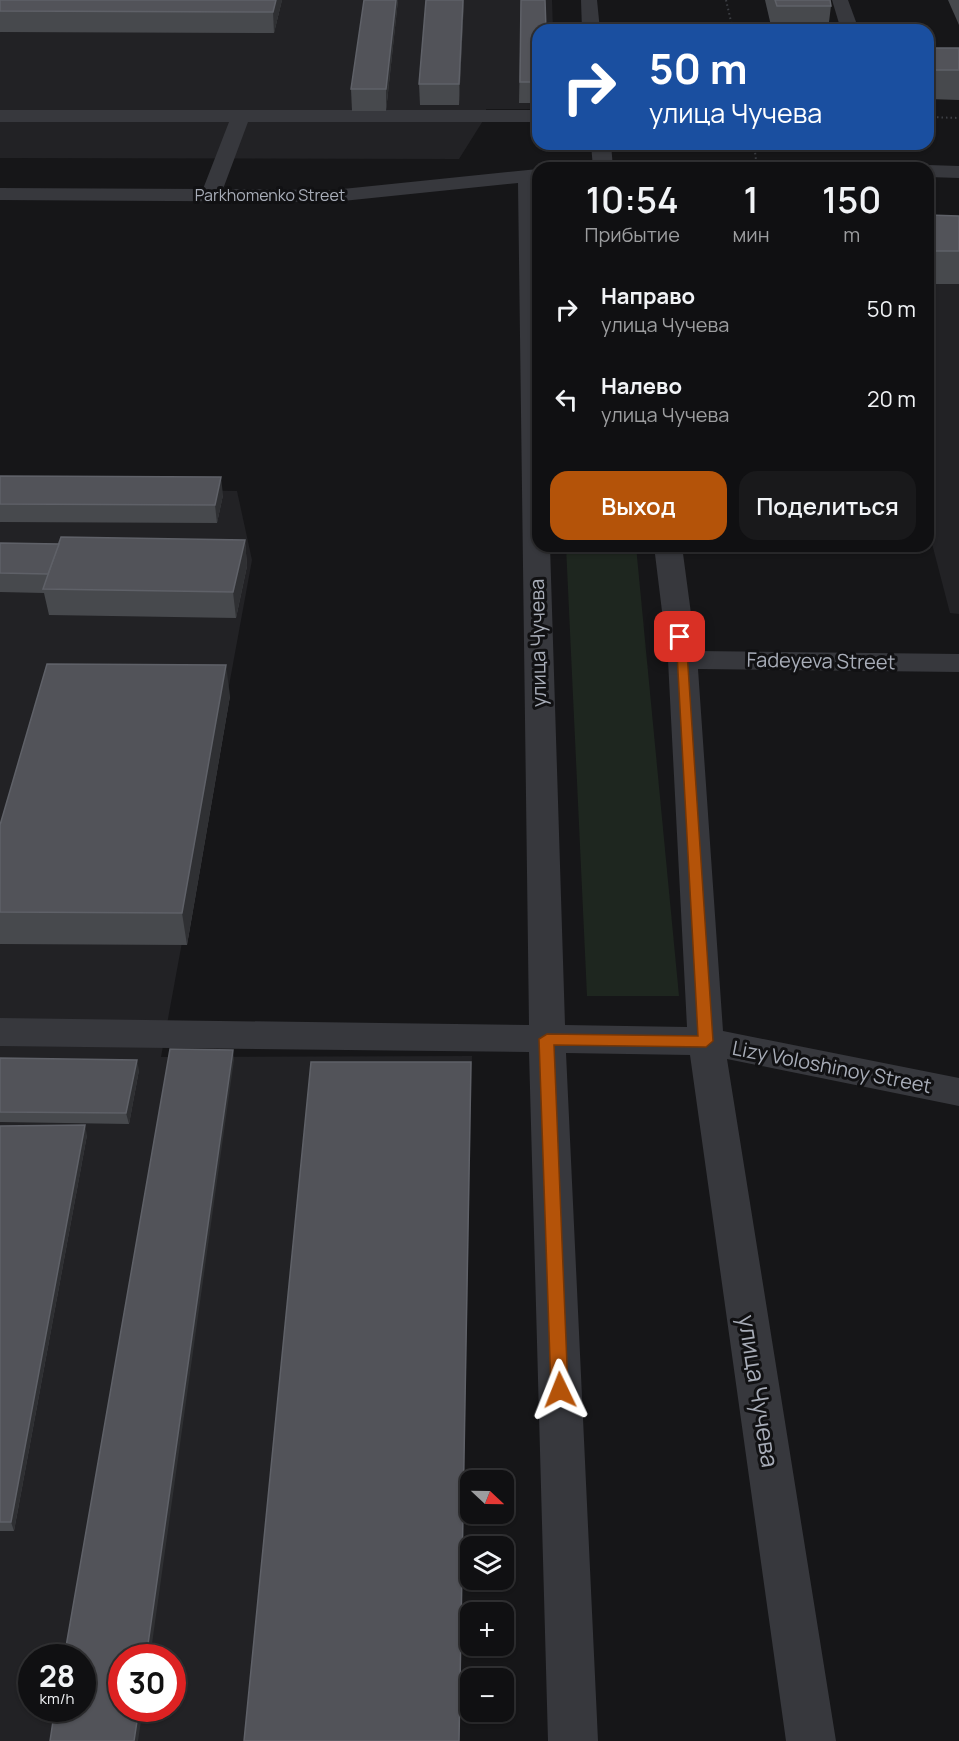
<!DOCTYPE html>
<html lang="ru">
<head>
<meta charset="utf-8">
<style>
	body { margin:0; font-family:Manrope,sans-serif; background:#19191b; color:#f1f3f6; height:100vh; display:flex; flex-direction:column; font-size:22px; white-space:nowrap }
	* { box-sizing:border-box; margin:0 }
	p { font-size:20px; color:#9c9d9f }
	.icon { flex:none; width:33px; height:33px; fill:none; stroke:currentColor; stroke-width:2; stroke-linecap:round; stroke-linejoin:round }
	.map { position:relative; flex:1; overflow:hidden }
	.drawer { position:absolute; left:532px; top:162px; width:402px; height:390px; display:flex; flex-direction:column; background:#101012; border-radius:18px; box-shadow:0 2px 4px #0004,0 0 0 2px #303032 }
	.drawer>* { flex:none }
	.banner { position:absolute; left:532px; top:24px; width:402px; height:126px; border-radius:18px; box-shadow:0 2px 4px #0004,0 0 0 2px #303032; background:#1a4fa0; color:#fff; overflow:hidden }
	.needle { width:39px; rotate:112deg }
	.fabs { position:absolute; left:460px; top:1470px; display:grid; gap:12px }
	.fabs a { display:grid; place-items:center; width:54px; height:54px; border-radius:12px; background:#101012; box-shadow:0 2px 4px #0004,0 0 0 2px #303032; font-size:30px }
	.speed { position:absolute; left:18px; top:1644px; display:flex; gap:12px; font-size:30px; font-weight:700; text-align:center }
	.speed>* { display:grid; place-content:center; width:78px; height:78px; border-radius:50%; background:#101012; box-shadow:0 2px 4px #0004,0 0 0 2px #303032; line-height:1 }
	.speed small { font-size:15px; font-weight:400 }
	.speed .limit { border:9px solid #d22; background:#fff; color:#111 }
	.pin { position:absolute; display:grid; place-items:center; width:51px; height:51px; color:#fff; margin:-26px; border-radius:12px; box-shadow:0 3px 9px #0006 }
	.me { position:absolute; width:66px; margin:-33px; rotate:358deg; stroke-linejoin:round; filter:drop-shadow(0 0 4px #0008) }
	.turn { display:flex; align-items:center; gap:21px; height:126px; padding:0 18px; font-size:27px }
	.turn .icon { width:78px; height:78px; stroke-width:2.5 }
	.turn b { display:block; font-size:42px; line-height:51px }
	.eta { display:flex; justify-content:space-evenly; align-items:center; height:102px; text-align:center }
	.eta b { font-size:36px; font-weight:600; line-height:42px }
	.cta { display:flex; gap:12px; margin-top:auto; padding:12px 18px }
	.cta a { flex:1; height:69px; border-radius:18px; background:#b45309; color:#fff; font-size:24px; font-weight:600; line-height:69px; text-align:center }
	.cta a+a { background:#19191b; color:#f1f3f6 }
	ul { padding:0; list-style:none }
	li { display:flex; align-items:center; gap:18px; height:90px; padding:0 18px }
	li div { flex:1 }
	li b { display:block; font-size:22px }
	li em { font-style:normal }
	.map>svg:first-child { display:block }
	.built { fill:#222225; fill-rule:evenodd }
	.green { fill:#1e261f }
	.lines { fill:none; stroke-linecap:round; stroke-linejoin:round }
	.path { stroke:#3d3f44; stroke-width:2; stroke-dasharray:1.5 3; stroke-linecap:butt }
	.minor { fill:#37383d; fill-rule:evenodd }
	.wall { fill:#47494d }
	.shaded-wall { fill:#2f3033 }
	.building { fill:#525359; stroke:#5f6168; stroke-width:1.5 }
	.route { fill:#b45309; stroke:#753606; stroke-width:1.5 }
	.labels { text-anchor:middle; stroke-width:6; stroke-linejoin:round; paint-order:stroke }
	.far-street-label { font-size:16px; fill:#a8adb8; stroke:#111113 }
	.street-label { font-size:20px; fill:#a8adb8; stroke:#111113 }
	.near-street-label { font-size:24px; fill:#a8adb8; stroke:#111113 }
</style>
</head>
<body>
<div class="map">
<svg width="959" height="1741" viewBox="0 0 959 1741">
	<rect width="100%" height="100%" fill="#161618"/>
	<g class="built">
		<polygon points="0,0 552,0 553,30 538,30 538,109 486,109 486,116 459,159 0,158"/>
		<polygon points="928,223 959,223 959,614 950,613 929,532"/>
		<path d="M0,487L237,491L252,560L161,1057L472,1056L459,1741H0ZM32,1658H82V1708H32ZM122,1658H172V1708H122Z"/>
	</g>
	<polygon class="green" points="566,546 636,546 679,996 587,996"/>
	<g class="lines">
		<g class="path">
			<polyline points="726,0 733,30"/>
			<polyline points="928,117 959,118"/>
			<polyline points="754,144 757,168"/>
		</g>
		<g class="minor">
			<polygon points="581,0 597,0 600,30 582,30"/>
			<polygon points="832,0 848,0 859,30 841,30"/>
			<polygon points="0,110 538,110 538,122 248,122 223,189 333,190 538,169 538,546 550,546 565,1025 687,1027 668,660 654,546 682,546 696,651 959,654 959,672 698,669 723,1031 959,1078 959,1106 727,1059 836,1741 786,1741 690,1055 566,1053 598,1741 548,1741 529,1052 0,1046 0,1018 529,1025 518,183 333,202 0,200 0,188 203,189 229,122 0,122"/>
			<polygon points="591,144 611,144 613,168 593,168"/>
			<polygon points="928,165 959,166 959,178 928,177 928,168 920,168"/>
		</g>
	</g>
	<g class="wall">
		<polygon points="0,0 282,0 274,33 0,32"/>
		<polygon points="398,0 386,111 352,111 351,89"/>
		<polygon points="426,0 464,0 459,105 420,105 419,84"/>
		<polygon points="521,0 538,30 538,103 519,103"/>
		<polygon points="765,0 830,0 831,6 828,30 772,30"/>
		<polygon points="948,0 959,0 959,25"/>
		<polygon points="928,48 959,48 959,100 928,99"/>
		<polygon points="928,215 959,216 959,284 928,284"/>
		<polygon points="0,476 223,495 217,523 0,522"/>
		<polygon points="245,540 247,566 236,618 49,615 44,593 0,592 0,543 59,544"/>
		<polygon points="230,696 187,945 0,944 0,825"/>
		<polygon points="0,1058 139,1070 129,1124 0,1122"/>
		<polygon points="0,1126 87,1135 14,1531 0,1531"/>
	</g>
	<g class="shaded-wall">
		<polygon points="276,0 282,0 274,33 273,12"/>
		<polygon points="396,0 398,0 386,111 386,89"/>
		<polygon points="463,0 464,0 459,105 459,84"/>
		<polygon points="221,477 223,495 217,523 215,505"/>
		<polygon points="245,540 247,566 236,618 233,592"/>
		<polygon points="226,665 230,696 187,945 182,913"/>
		<polygon points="233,1050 234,1060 150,1658 146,1658"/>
		<polygon points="137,1060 139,1070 129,1124 126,1113"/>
		<polygon points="85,1125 87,1135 14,1531 11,1522"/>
		<polygon points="139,1708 143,1708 138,1741 134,1741"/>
	</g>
	<g class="building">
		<polygon points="0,0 276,0 273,12 0,11"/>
		<polygon points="364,0 396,0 386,89 351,89"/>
		<polygon points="426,0 463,0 459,84 419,84"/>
		<polygon points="521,0 545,0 546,30 538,30 538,82 520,82"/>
		<polygon points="775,0 830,0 831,6 777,6"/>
		<rect x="928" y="48" width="31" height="22"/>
		<polygon points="928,215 959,216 959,251 928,251"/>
		<polygon points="0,476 221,477 215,505 0,504"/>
		<polygon points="61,537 245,540 233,592 43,589"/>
		<polygon points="0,543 59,544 48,574 0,573"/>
		<polygon points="47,664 226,665 182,913 0,912 0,825"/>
		<polygon points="170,1049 233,1050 146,1658 122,1658 122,1708 139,1708 134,1741 50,1741 55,1708 82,1708 82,1658 64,1658"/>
		<polygon points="0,1058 137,1060 126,1113 0,1112"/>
		<polygon points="311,1062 471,1062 459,1741 244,1741"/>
		<polygon points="85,1125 11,1522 0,1522 0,1126"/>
	</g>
	<polygon class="route" points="676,635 686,637 713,1041 706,1047 554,1045 568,1390 566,1396 560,1398 553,1396 551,1390 539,1039 547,1034 698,1036"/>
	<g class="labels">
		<g class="far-street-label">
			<text x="270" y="201">Parkhomenko Street</text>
		</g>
		<g class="street-label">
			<text transform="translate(538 643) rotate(-91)" y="7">улица Чучева</text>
			<text transform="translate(821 661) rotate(1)" y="7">Fadeyeva Street</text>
			<text transform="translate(832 1067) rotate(11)" y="7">Lizy Voloshinoy Street</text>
		</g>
		<g class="near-street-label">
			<text transform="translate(758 1391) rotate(81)" y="8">улица Чучева</text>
		</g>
	</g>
</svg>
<div class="fabs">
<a><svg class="needle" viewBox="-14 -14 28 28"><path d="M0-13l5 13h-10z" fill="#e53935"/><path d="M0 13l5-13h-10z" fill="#9c9d9f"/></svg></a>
<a><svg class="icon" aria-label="layers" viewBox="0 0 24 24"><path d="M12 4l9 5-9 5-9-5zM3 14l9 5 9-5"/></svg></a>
<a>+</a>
<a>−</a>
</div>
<div class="speed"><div>28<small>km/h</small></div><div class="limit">30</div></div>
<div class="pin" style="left:680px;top:637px;background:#d93025"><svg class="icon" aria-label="arrive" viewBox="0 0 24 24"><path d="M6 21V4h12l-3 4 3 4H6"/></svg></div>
<svg class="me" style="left:560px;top:1390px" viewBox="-20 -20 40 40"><path d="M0-17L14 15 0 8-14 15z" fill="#b45309" stroke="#fff" stroke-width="4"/></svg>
<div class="banner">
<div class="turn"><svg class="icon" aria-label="right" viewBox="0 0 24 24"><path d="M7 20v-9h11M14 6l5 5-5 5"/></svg><div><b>50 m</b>улица Чучева</div></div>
</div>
<section class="drawer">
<div class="eta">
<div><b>10:54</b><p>Прибытие</p></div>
<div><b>1</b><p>мин</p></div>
<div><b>150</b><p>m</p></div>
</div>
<ul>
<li><svg class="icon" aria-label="right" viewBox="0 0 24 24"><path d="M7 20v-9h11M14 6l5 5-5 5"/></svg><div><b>Направо</b><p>улица Чучева</p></div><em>50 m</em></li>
<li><svg class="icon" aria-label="left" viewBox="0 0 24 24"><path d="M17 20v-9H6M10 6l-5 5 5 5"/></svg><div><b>Налево</b><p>улица Чучева</p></div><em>20 m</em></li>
</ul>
<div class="cta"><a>Выход</a><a>Поделиться</a></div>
</section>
</div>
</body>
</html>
